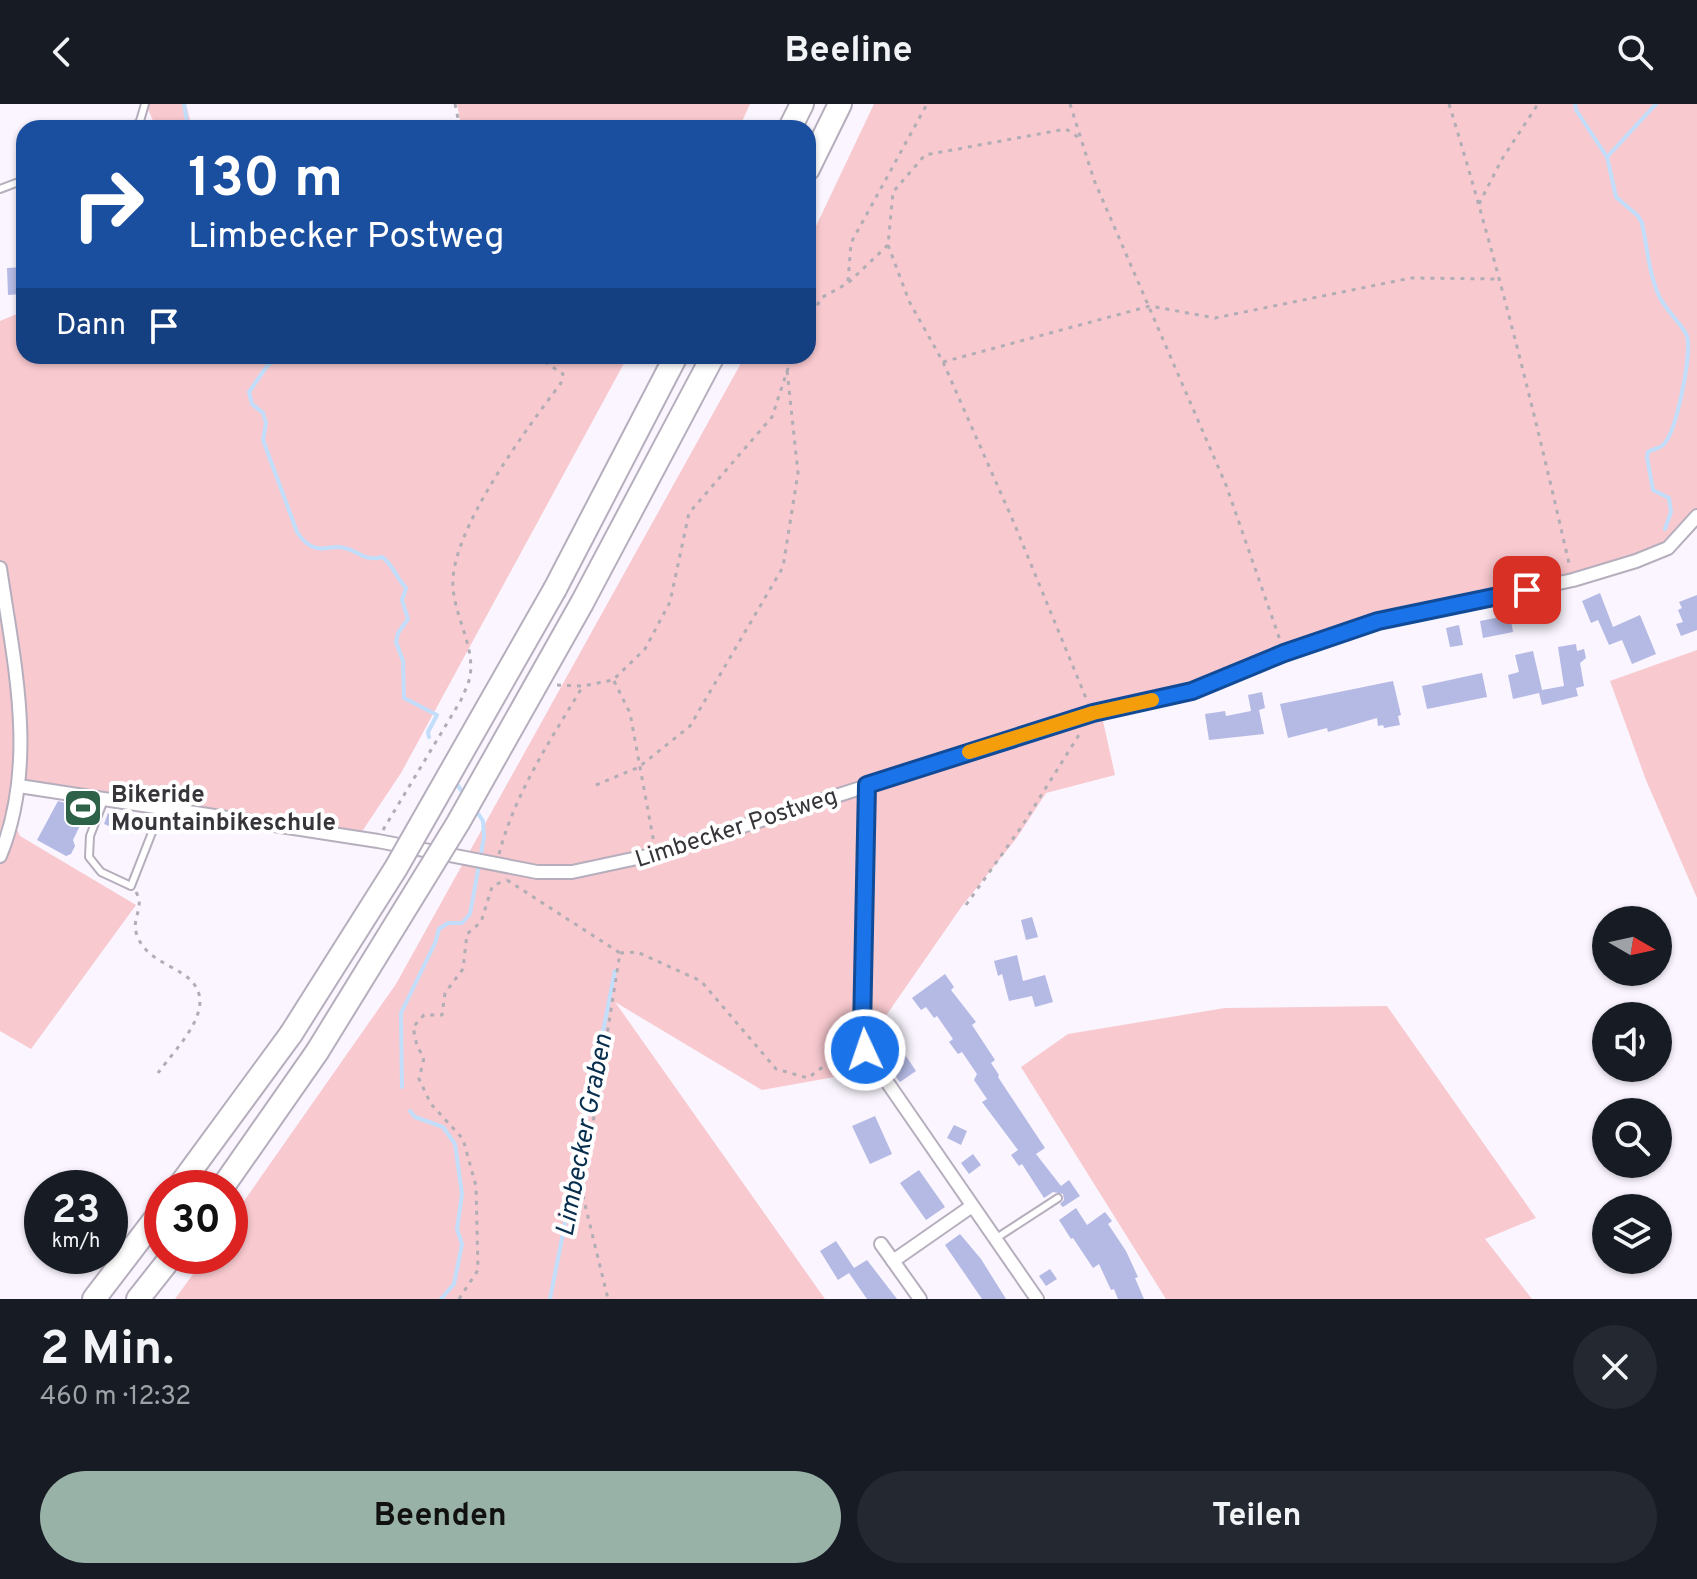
<!DOCTYPE html>
<html lang="de">
<head>
<meta charset="utf-8">
<style>
	body { margin:0; font-family:Overpass,sans-serif; background:#242831; color:#f1f3f6; height:100vh; display:flex; flex-direction:column; font-size:30px; white-space:nowrap }
	* { box-sizing:border-box; margin:0 }
	p { font-size:26px; color:#9ea1a6 }
	.icon { flex:none; width:44px; height:44px; fill:none; stroke:currentColor; stroke-width:2; stroke-linecap:round; stroke-linejoin:round }
	.map { position:relative; height:1195px; overflow:hidden }
	.side { display:flex; flex-direction:column; background:#171b24; flex:1 }
	.side>* { flex:none }
	.banner { position:absolute; left:16px; top:16px; width:800px; height:244px; border-radius:24px; box-shadow:0 2px 6px #0004; background:#1a4fa0; color:#fff; overflow:hidden }
	.needle { width:52px; rotate:99deg }
	.tools { position:absolute; left:1592px; top:802px; display:grid; gap:16px }
	.tools a { display:grid; place-items:center; width:80px; height:80px; border-radius:50%; background:#171b24; box-shadow:0 2px 6px #0004; font-size:40px }
	.speed { position:absolute; left:24px; top:1066px; display:flex; gap:16px; font-size:40px; font-weight:700; text-align:center }
	.speed>* { display:grid; place-content:center; width:104px; height:104px; border-radius:50%; background:#171b24; box-shadow:0 2px 6px #0004; line-height:1 }
	.speed small { font-size:20px; font-weight:400 }
	.speed .limit { border:12px solid #d22; background:#fff; color:#111 }
	.pin { position:absolute; display:grid; place-items:center; width:68px; height:68px; color:#fff; margin:-34px; border-radius:16px; box-shadow:0 4px 12px #0006 }
	.me { position:absolute; width:88px; margin:-44px; rotate:357deg; stroke-linejoin:round; filter:drop-shadow(0 0 6px #0008) }
	.turn { display:flex; align-items:center; gap:28px; height:168px; padding:0 40px; font-size:36px }
	.turn .icon { width:104px; height:104px; stroke-width:2.5 }
	.turn b { display:block; font-size:56px; line-height:68px }
	.then { display:flex; align-items:center; height:76px; padding:0 40px; background:#0003; gap:16px; font-size:30px }
	.round { display:grid; place-items:center; flex:none; width:84px; height:84px; border-radius:42px; background:#242831 }
	.head { display:flex; align-items:center; justify-content:space-between; height:136px; padding:0 40px }
	h1 { font-size:48px; font-weight:700; line-height:60px }
	.cta { display:flex; gap:16px; margin-top:auto; padding:16px 40px }
	.cta a { flex:1; height:92px; border-radius:48px; background:#99b2a8; color:#111; font-size:32px; font-weight:700; line-height:92px; text-align:center }
	.cta a+a { background:#242831; color:#f1f3f6 }
	header { display:flex; justify-content:space-between; align-items:center; height:104px; padding:0 40px; background:#171b24; font-size:36px; font-weight:700 }
	.map>svg:first-child { display:block }
	.green { fill:#f8c9cf }
	.lines { fill:none; stroke-linecap:round; stroke-linejoin:round }
	.stream { stroke:#c3defa; stroke-width:4 }
	.building { fill:#b5bae5 }
	.lane-casing { stroke:#b6aebd; stroke-width:10 }
	.street-casing { stroke:#b6aebd; stroke-width:16 }
	.highway-casing { stroke:#b6aebd; stroke-width:26 }
	.path { stroke:#b1adb5; stroke-width:3; stroke-dasharray:4 6; stroke-linecap:butt }
	.lane { stroke:#fff; stroke-width:6 }
	.street { stroke:#fff; stroke-width:12 }
	.highway { stroke:#fff; stroke-width:22 }
	.highway-bridge-casing { stroke:#b6aebd; stroke-width:26; stroke-linecap:butt }
	.highway-bridge { stroke:#fff; stroke-width:22 }
	.route-casing { stroke:#114b97; stroke-width:20 }
	.route { stroke:#1a73e8; stroke-width:14 }
	.slow { stroke:#f59e0b; stroke-width:14 }
	.labels { text-anchor:middle; stroke-width:8; stroke-linejoin:round; paint-order:stroke }
	.poi-label { font-size:24px; font-weight:bold; fill:#37343a; stroke:#fff; text-anchor:start }
	.street-label { font-size:24px; fill:#37343a; stroke:#fff }
	.water-label { font-size:26px; font-style:italic; fill:#082e4e; stroke:#fff }
</style>
</head>
<body>
<header><svg class="icon" aria-label="back" viewBox="0 0 24 24"><path d="M15 5l-7 7 7 7"/></svg>Beeline<svg class="icon" aria-label="search" viewBox="0 0 24 24"><circle cx="10" cy="10" r="6"/><path d="M15 15l6 6"/></svg></header>
<div class="map">
<svg width="1697" height="1195" viewBox="0 0 1697 1195">
	<rect width="100%" height="100%" fill="#faf5fe"/>
	<g class="green">
		<polygon points="146,0 186,0 192,24 156,24"/>
		<polygon points="457,0 750,0 739,24 441,24 460,16"/>
		<polygon points="874,0 1697,0 1697,405 1666,443 1574,473 1378,507 1281,542 1189,580 1099,599 1115,671 1046,689 1016,735 962,802 858,952 868,967 762,986 615,898 825,1195 175,1195 206,1152 230,1152 230,1117 396,880 745,252 808,252 808,139"/>
		<polygon points="24,207 24,252 628,252 401,669 359,732 19,682 11,712 20,732 136,801 31,945 0,927 0,217"/>
		<polygon points="1697,546 1697,794 1646,676 1610,577"/>
		<polygon points="1387,902 1536,1114 1485,1135 1532,1195 1166,1195 1021,963 1068,930 1225,904"/>
	</g>
	<g class="lines">
		<g class="stream">
			<polyline points="184,0 188,24"/>
			<path d="M1575,0L1576,6L1607,53L1616,93L1638,112L1642,119C1647,142 1649,170 1659,192C1665,205 1684,223 1687,232C1692,249 1677,326 1664,340C1660,345 1654,344 1648,348L1647,353L1653,386L1669,394L1671,408L1665,425"/>
			<polyline points="1607,53 1656,0"/>
			<path d="M279,252L267,262L249,288L252,300L263,309L266,319L263,336L297,428C301,434 305,439 311,442C321,447 328,443 338,443C356,443 363,459 382,453C392,459 397,475 406,484L402,496L408,515L398,529L396,538L403,557L404,594L437,611L428,628L429,633"/>
			<polyline points="454,676 465,692"/>
			<polyline points="402,983 401,909 435,839 439,825 448,819 462,819 470,810 484,733 483,717 475,705"/>
			<polyline points="410,1007 415,1013 443,1023 455,1040 462,1090 457,1125 462,1140 454,1180 441,1195"/>
			<polyline points="550,1195 615,867"/>
		</g>
	</g>
	<g class="building">
		<polygon points="24,163 24,190 8,191 7,164"/>
		<polygon points="1600,489 1613,523 1640,511 1656,550 1632,560 1622,536 1609,541 1598,516 1591,519 1582,497"/>
		<polygon points="1697,491 1697,526 1681,532 1676,520 1683,518 1678,506 1682,504 1679,498"/>
		<polygon points="1510,511 1513,528 1483,534 1480,517"/>
		<polygon points="1459,521 1463,541 1450,543 1446,524"/>
		<polygon points="1576,540 1577,547 1584,545 1586,554 1580,559 1584,582 1576,584 1578,592 1542,601 1539,589 1513,595 1508,571 1519,568 1515,551 1533,547 1542,586 1564,582 1558,543"/>
		<polygon points="1482,569 1487,593 1427,605 1422,582"/>
		<polygon points="1393,577 1401,611 1398,612 1400,621 1384,624 1383,621 1378,622 1377,614 1328,628 1327,624 1288,634 1280,600"/>
		<polygon points="1262,588 1265,604 1259,606 1264,630 1209,636 1205,610 1225,607 1226,612 1251,607 1248,591"/>
		<polygon points="58,697 88,705 73,736 75,742 71,750 66,752 37,736"/>
		<polygon points="108,709 120,714 116,725 104,720"/>
		<polygon points="1032,813 1038,833 1026,836 1021,816"/>
		<polygon points="1017,851 1023,877 1045,871 1053,898 1035,903 1032,892 1009,897 1002,870 998,872 994,857"/>
		<polygon points="945,870 954,883 951,886 976,918 972,921 995,956 991,959 999,971 998,973 1045,1044 1036,1050 1061,1082 1069,1076 1080,1092 1063,1103 1060,1100 1064,1096 1063,1090 1053,1088 1044,1094 1022,1060 1019,1062 1011,1051 1018,1046 982,998 987,995 974,976 977,970 962,948 958,950 949,938 953,935 937,912 934,914 926,903 921,906 912,894"/>
		<polygon points="900,943 916,967 900,978 883,956"/>
		<polygon points="875,1012 892,1050 870,1060 852,1022"/>
		<polygon points="954,1021 967,1027 961,1041 947,1034"/>
		<polygon points="973,1050 981,1061 969,1070 961,1059"/>
		<polygon points="919,1066 945,1103 926,1116 900,1079"/>
		<polygon points="1076,1104 1087,1121 1105,1108 1112,1117 1108,1120 1126,1147 1138,1173 1135,1174 1144,1195 1118,1195 1114,1185 1111,1186 1099,1160 1093,1164 1073,1134 1071,1135 1059,1116"/>
		<polygon points="960,1130 981,1155 1006,1195 982,1195 945,1141"/>
		<polygon points="836,1137 854,1164 867,1156 897,1195 867,1195 849,1169 838,1176 820,1147"/>
		<polygon points="1050,1165 1057,1175 1046,1182 1039,1172"/>
	</g>
	<g class="lines">
		<defs>
			<g id="lane">
				<polyline points="134,24 140,17 145,0"/>
				<polyline points="0,85 24,76"/>
				<polyline points="104,696 90,732 89,753 101,768 131,782 162,703"/>
				<polyline points="995,1135 1058,1094"/>
			</g>
			<g id="street">
				<path d="M0,464C14,560 38,659 0,752"/>
				<polyline points="867,681 862,925 865,946 1037,1195"/>
				<polyline points="19,682 378,737 537,768 572,768 656,750 1093,609 1192,587 1284,549 1378,517 1573,476 1636,457 1668,444 1697,412"/>
				<polyline points="881,1140 920,1195"/>
				<polyline points="893,1157 972,1102"/>
			</g>
			<g id="highway">
				<polyline points="790,24 802,0"/>
				<polyline points="808,65 840,0"/>
				<polyline points="555,485 676,252"/>
				<polyline points="582,499 713,252"/>
				<polyline points="178,1084 291,930"/>
				<polyline points="222,1084 317,948"/>
				<polyline points="94,1195 162,1106"/>
				<polyline points="138,1195 172,1152"/>
			</g>
		</defs>
		<use href="#lane" class="lane-casing"/>
		<use href="#street" class="street-casing"/>
		<use href="#highway" class="highway-casing"/>
		<g class="path">
			<polyline points="455,0 460,24"/>
			<polyline points="1070,0 1094,76 1226,381 1280,536"/>
			<path d="M1449,0C1496,153 1535,309 1570,464"/>
			<polyline points="1479,100 1502,55 1538,0"/>
			<polyline points="888,141 909,197 943,258 1014,419 1088,599"/>
			<polyline points="848,177 851,139 927,0"/>
			<polyline points="808,219 821,194 848,179 888,141 893,88 925,51 1066,25 1081,35"/>
			<polyline points="943,258 1150,202 1215,214 1411,174 1497,175"/>
			<polyline points="614,577 630,609 654,739"/>
			<polyline points="557,581 583,582 613,576 645,545 670,498 689,409 772,313 792,252"/>
			<polyline points="596,681 639,663 690,622 783,463 798,369 787,266"/>
			<path d="M383,726L461,596C464,589 468,581 470,573C475,542 455,514 453,483C449,428 528,323 561,279L563,270L545,258L543,252"/>
			<path d="M499,750C515,689 551,635 583,582"/>
			<polyline points="507,776 620,849 582,1088 608,1195"/>
			<path d="M136,788C147,807 125,816 142,841C151,854 169,861 183,870C225,898 178,941 158,969"/>
			<polyline points="966,801 1022,722 1082,626"/>
			<polyline points="620,849 637,848 701,877 776,965 808,974 836,953 852,949"/>
			<polyline points="459,1195 478,1166 476,1082 463,1035 431,1000 419,975 424,954 417,942 413,923 424,911 442,911 445,889 463,865 467,830 481,818 492,783 506,775"/>
		</g>
		<use href="#lane" class="lane"/>
		<use href="#street" class="street"/>
		<use href="#highway" class="highway"/>
		<defs>
			<g id="highway-bridge">
				<polyline points="291,930 396,764 555,485"/>
				<polyline points="317,948 458,719 582,499"/>
			</g>
		</defs>
		<use href="#highway-bridge" class="highway-bridge-casing"/>
		<use href="#highway-bridge" class="highway-bridge"/>
	</g>
	<g class="lines">
		<defs>
			<polyline id="route" points="865,946 862,925 867,681 1093,609 1192,587 1284,549 1378,517 1527,486"/>
		</defs>
		<use href="#route" class="route-casing"/>
		<use href="#route" class="route"/>
		<polyline class="slow" points="969,648 1093,609 1152,596"/>
	</g>
	<defs>
		<symbol id="stadium-square" viewBox="-11 -11 22 22"><rect x="-9" y="-9" width="18" height="18" rx="4" fill="#2e6248" stroke="#fff"/><path d="M0-5a6.5 5 0 1 0 0 10a6.5 5 0 1 0 0-10ZM-3.5-1.8h7v3.6h-7Z" fill="#fff"/></symbol>
	</defs>
	<g fill-rule="evenodd">
		<use href="#stadium-square" x="61" y="682" width="44" height="44"/>
	</g>
	<g class="labels">
		<g class="poi-label">
			<text x="111" y="698">Bikeride<tspan x="111" dy="28">Mountainbikeschule</tspan></text>
		</g>
		<g class="street-label">
			<text transform="translate(736 723) rotate(-18)" y="8">Limbecker Postweg</text>
		</g>
		<g class="water-label">
			<text transform="translate(583 1031) rotate(-79)" y="9">Limbecker Graben</text>
		</g>
	</g>
</svg>
<div class="tools">
<a><svg class="needle" viewBox="-14 -14 28 28"><path d="M0-13l5 13h-10z" fill="#e53935"/><path d="M0 13l5-13h-10z" fill="#9ea1a6"/></svg></a>
<a><svg class="icon" aria-label="sound" viewBox="0 0 24 24"><path d="M4 9h4l5-4v14l-5-4H4zM17 9q2 3 0 6"/></svg></a>
<a><svg class="icon" aria-label="search" viewBox="0 0 24 24"><circle cx="10" cy="10" r="6"/><path d="M15 15l6 6"/></svg></a>
<a><svg class="icon" aria-label="layers" viewBox="0 0 24 24"><path d="M12 4l9 5-9 5-9-5zM3 14l9 5 9-5"/></svg></a>
</div>
<div class="speed"><div>23<small>km/h</small></div><div class="limit">30</div></div>
<div class="pin" style="left:1527px;top:486px;background:#d93025"><svg class="icon" aria-label="arrive" viewBox="0 0 24 24"><path d="M6 21V4h12l-3 4 3 4H6"/></svg></div>
<svg class="me" style="left:865px;top:946px" viewBox="-20 -20 40 40"><circle r="17" fill="#1a73e8" stroke="#fff" stroke-width="3"/><path d="M0-11L8 9 0 5-8 9z" fill="#fff"/></svg>
<div class="banner">
<div class="turn"><svg class="icon" aria-label="right" viewBox="0 0 24 24"><path d="M7 20v-9h11M14 6l5 5-5 5"/></svg><div><b>130 m</b>Limbecker Postweg</div></div>
<div class="then">Dann<svg class="icon" aria-label="arrive" viewBox="0 0 24 24"><path d="M6 21V4h12l-3 4 3 4H6"/></svg></div>
</div>
</div>
<section class="side">
<div class="head"><div><h1>2 Min.</h1><p>460 m · 12:32</p></div><a class="round"><svg class="icon" aria-label="close" viewBox="0 0 24 24"><path d="M6 6l12 12M18 6L6 18"/></svg></a></div>
<div class="cta"><a>Beenden</a><a>Teilen</a></div>
</section>
</body>
</html>
